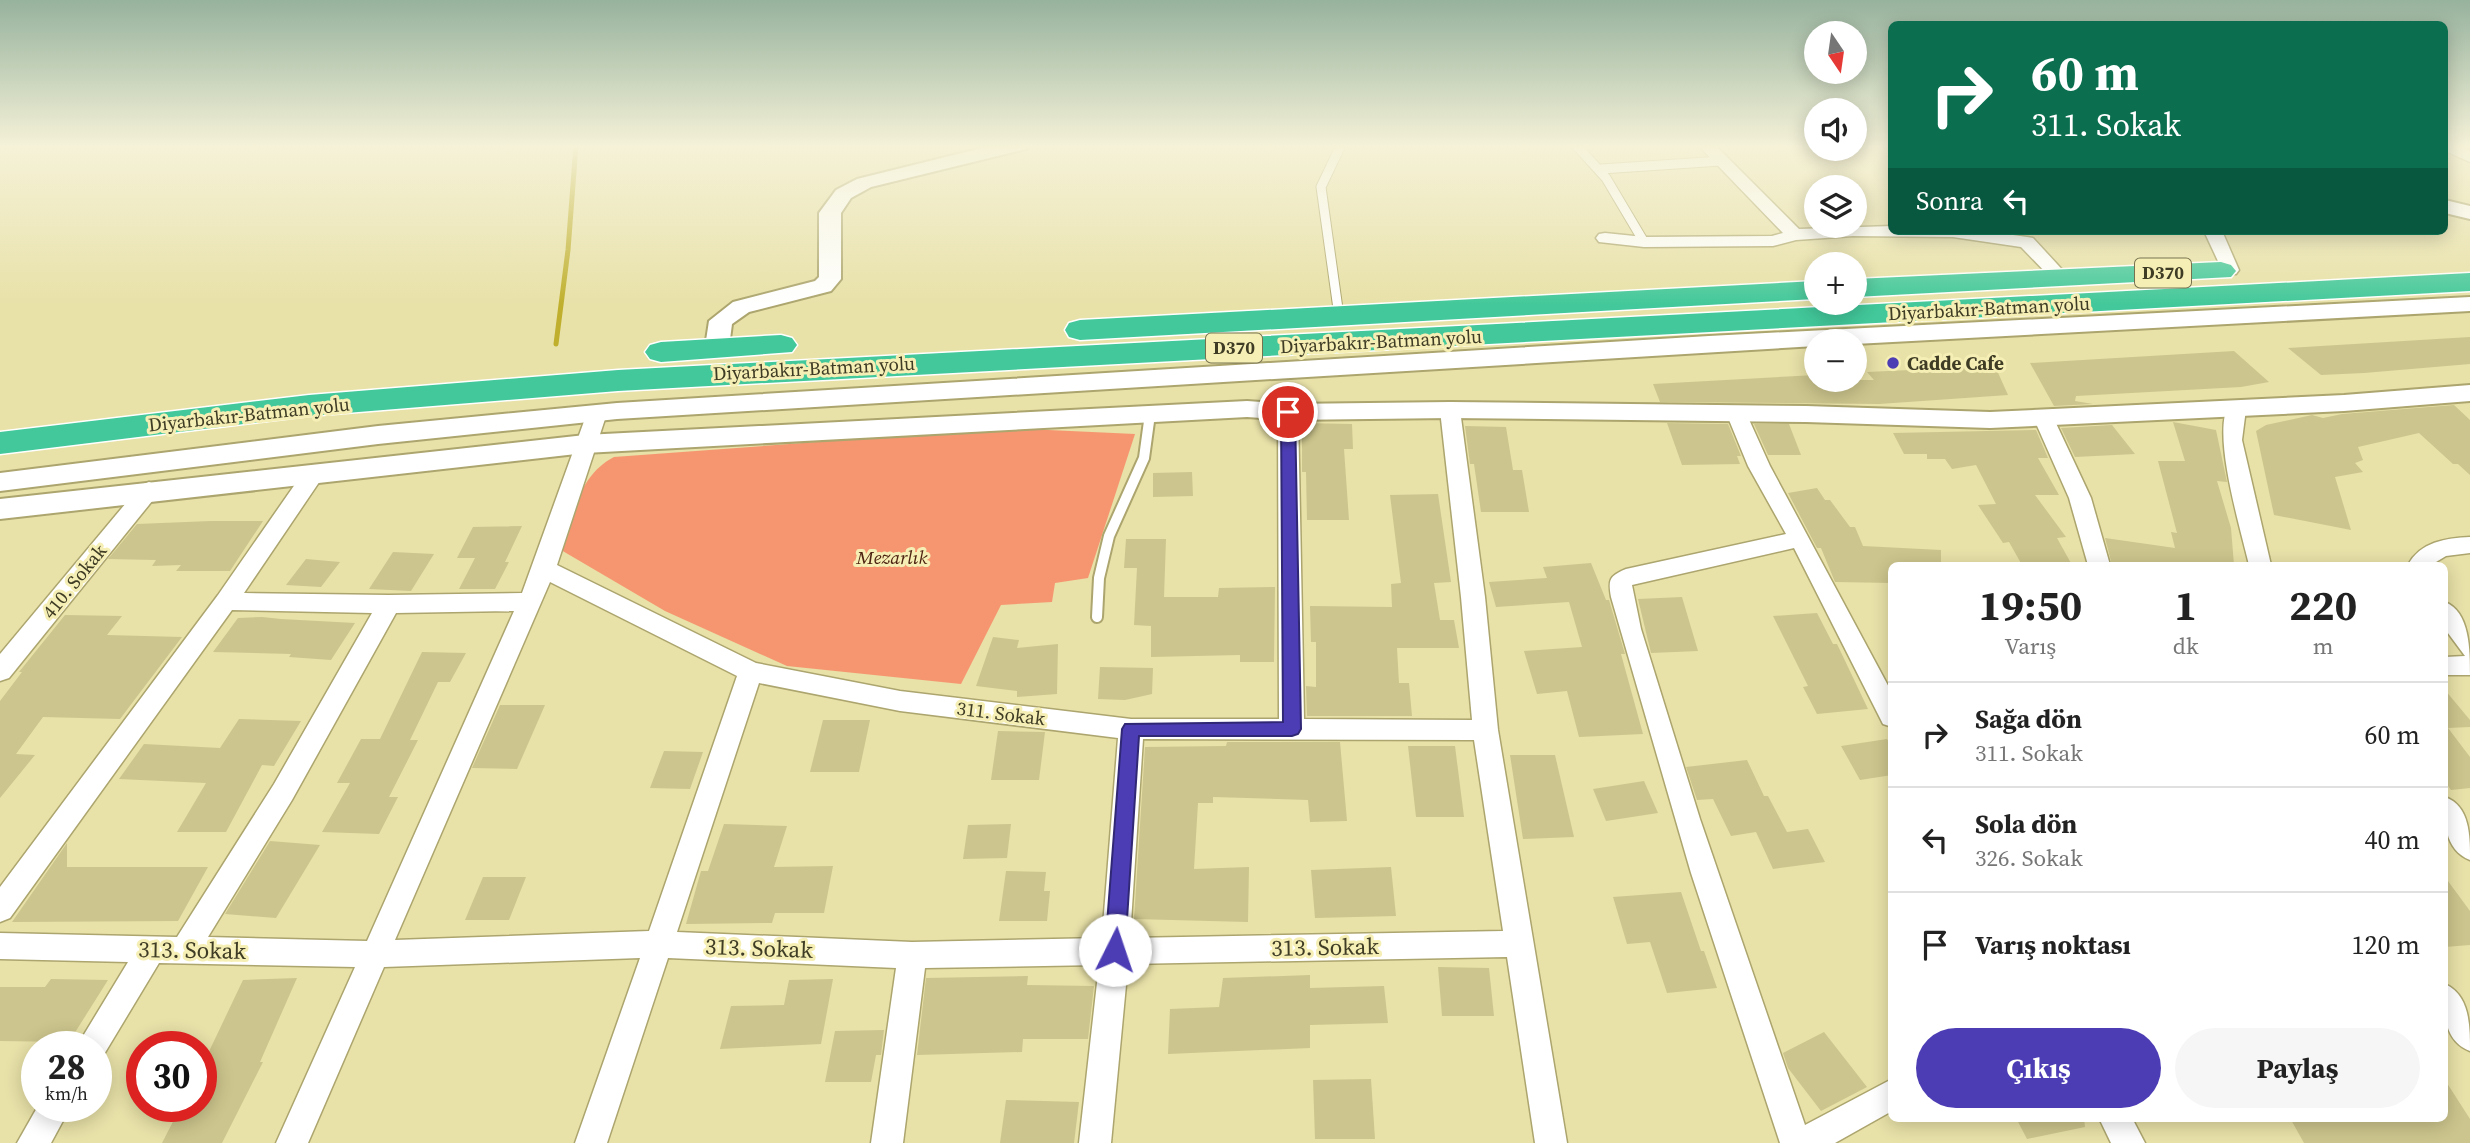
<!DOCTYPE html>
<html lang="tr">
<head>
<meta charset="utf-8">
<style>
	body { margin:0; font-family:"Source Serif 4",serif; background:#f6f6f6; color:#222; height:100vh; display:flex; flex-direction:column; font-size:26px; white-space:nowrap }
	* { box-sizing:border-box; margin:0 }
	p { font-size:23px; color:#767676 }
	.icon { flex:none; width:38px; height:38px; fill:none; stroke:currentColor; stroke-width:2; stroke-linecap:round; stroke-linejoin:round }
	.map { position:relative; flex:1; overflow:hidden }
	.drawer { position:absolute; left:1888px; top:562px; width:560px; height:560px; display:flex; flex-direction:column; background:#fff; border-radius:10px; box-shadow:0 4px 18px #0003 }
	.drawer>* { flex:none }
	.top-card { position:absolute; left:1888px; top:21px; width:560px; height:214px; border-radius:10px; box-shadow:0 4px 18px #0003; background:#0b6e4f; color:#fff; overflow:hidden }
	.needle { width:46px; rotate:167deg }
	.buttons { position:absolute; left:1804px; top:21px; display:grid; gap:14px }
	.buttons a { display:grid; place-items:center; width:63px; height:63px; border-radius:50%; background:#fff; box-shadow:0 4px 18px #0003; font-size:35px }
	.speed { position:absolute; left:21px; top:1031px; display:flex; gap:14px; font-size:35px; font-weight:700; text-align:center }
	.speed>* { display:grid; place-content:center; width:91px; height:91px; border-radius:50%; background:#fff; box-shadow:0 4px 18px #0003; line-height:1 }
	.speed small { font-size:18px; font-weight:400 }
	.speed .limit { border:10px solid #d22; background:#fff; color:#111 }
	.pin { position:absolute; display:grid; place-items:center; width:60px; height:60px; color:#fff; margin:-30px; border:4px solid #fff; border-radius:50%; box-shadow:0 2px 7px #0007 }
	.me { position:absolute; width:77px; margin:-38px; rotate:4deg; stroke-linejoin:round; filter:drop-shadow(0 0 5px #0008) }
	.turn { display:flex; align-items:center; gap:24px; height:147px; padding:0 28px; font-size:32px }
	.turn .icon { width:91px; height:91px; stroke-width:2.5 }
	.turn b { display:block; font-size:49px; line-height:60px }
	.then { display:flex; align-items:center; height:66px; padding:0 28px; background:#0003; gap:14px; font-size:26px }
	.eta { display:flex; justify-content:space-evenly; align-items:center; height:119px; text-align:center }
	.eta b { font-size:42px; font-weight:700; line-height:49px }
	.action { display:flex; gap:14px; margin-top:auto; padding:14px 28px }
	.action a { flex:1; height:80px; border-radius:42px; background:#4c3db4; color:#fff; font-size:28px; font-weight:700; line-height:80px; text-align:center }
	.action a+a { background:#f6f6f6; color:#222 }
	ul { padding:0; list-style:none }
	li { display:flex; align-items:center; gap:21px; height:105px; padding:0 28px; border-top:2px solid #e0e0e0 }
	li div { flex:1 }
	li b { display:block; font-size:26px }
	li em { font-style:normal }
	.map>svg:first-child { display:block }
	.green { fill:#f69670 }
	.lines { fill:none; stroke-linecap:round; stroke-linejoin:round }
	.stream { stroke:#bfaf2d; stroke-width:5 }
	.building { fill:#ccc58d }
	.service-far1-casing { stroke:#aca56e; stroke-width:11 }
	.service-casing { stroke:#aca56e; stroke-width:14 }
	.minor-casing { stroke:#aca56e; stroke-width:3 }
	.tertiary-casing { stroke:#aca56e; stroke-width:4 }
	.trunk-casing { stroke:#fff; stroke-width:3 }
	.service-far1 { stroke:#fff; stroke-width:9 }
	.service { stroke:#fff; stroke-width:10 }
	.minor { fill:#fff; fill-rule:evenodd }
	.tertiary { fill:#fff; fill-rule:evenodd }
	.trunk { fill:#42c89a; fill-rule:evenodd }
	.route { fill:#4c3db4; stroke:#312875; stroke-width:2 }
	.poi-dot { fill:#4c3db4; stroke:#f6efb5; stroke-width:2.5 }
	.labels { text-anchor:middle; stroke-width:6; stroke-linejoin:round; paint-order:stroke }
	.shield { fill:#f6efb5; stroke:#767250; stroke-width:2 }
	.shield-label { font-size:18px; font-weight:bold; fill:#3f3c25 }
	.street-label { font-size:19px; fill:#3f3c25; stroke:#f6efb5 }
	.poi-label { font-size:19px; font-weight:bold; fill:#3f3c25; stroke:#f6efb5; text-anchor:start }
	.park-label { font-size:19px; font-style:italic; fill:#4c2211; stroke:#f6efb5 }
	.near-street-label { font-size:23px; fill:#3f3c25; stroke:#f6efb5 }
</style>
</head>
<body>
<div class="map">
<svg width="2470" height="1143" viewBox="0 0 2470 1143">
	<rect width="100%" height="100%" fill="#e8e1a8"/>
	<path class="green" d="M1007,428L1135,434L1088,578L1055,583L1052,602L1001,605L961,684L787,666L665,611L561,550C572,516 579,475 614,457Z"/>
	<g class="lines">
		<polyline class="stream" points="556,344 568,250 576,145"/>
	</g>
	<g class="building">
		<polygon points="2470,337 2470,364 2364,373 2321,375 2288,348"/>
		<polygon points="2234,351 2269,382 2241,387 2076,396 2075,401 2093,404 2054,406 2030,363"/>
		<polygon points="1995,366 2008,395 1879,404 1660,402 1653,384 1816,375 1816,380 1874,380 1867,372"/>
		<polygon points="2454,405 2470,420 2470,475 2458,464 2453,464 2419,433 2358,447 2363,460 2355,463 2363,472 2335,477 2351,530 2274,515 2256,431 2266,425 2312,415 2323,418 2342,414"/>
		<polygon points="2173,422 2216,430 2227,482 2217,481 2231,528 2234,565 2112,565 2105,538 2175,548 2171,532 2177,533 2158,461 2185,461"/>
		<polygon points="1302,423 1352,424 1353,449 1344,449 1349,520 1307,520 1306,472 1302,472"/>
		<polygon points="1667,423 1728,424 1741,456 1737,456 1740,464 1682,465"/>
		<polygon points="1754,424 1789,424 1801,455 1768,455"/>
		<polygon points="2112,425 2135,454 2075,457 2061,428"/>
		<polygon points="1465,426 1506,427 1513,470 1522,470 1529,512 1481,512 1474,464 1470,464"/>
		<polygon points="2036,430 2048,458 2038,458 2059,495 2035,495 2066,537 2057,538 2072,565 2022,565 2009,542 2003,543 1978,505 1996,504 1976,465 1952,469 1945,459 1927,459 1927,454 1904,454 1893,433"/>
		<polygon points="1192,472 1193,496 1153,497 1153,473"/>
		<polygon points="1817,488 1825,500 1830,500 1850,527 1855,527 1863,546 1941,550 1941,565 1892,565 1892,583 1835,582 1821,548 1817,548 1788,493"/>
		<polygon points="1438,494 1451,582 1434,583 1440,620 1454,620 1459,648 1397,648 1399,683 1409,683 1412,716 1307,716 1306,686 1316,687 1316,642 1311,642 1310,606 1392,607 1391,584 1401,583 1390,495"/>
		<polygon points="211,521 263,521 230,571 176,571 181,565 152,566 156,560 108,559 137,524"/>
		<polygon points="522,526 505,562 509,562 495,589 459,589 475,558 457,558 473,527"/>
		<polygon points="1126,539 1166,539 1164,597 1218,597 1219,588 1275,587 1274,662 1240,662 1240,655 1151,657 1151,626 1134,625 1137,568 1124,568"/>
		<polygon points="393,552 434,554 411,591 369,589"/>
		<polygon points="306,559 340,562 321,587 286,585"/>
		<polygon points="1591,563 1606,600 1609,600 1625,654 1621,654 1643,734 1579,737 1567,691 1537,694 1524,651 1582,647 1569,602 1496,607 1489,582 1547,578 1543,567"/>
		<polygon points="1682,597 1698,651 1651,653 1638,599"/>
		<polygon points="1817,613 1833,644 1837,644 1868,709 1817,714 1803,687 1808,686 1773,616"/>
		<polygon points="65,615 122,616 107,635 182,637 120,719 43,717 16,754 35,755 0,798 0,701 22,672 19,672"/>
		<polygon points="262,617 281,619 355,623 331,660 289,657 291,654 213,652 238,618"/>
		<polygon points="993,637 1019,640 1017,648 1058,644 1057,694 1017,697 1017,691 976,686"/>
		<polygon points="422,652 466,653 450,682 438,682 410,740 418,740 389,797 398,797 379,834 322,832 350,783 337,783 361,739 380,739"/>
		<polygon points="1100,667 1153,668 1152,694 1125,700 1098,699"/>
		<polygon points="2445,690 2470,720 2470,727 2448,728 2470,757 2470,788 2451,790 2445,782"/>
		<polygon points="500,705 545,705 517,769 472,768"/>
		<polygon points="239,719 301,721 274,766 262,765 226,832 177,832 206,783 119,779 144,744 220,748"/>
		<polygon points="823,720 870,720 859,772 810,772"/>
		<polygon points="998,731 1045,732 1039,780 991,780"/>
		<polygon points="1887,739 1892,747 1892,775 1860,780 1841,746"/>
		<polygon points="1227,742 1340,742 1347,821 1310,822 1308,800 1213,797 1213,803 1198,803 1194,869 1249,867 1248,922 1134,919 1145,747 1226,746"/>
		<polygon points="1408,746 1455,746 1464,817 1416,817"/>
		<polygon points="664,751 703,752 690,789 650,788"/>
		<polygon points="1510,755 1555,755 1574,837 1523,839"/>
		<polygon points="1747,760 1764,796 1768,796 1787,832 1808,829 1825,862 1773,869 1756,832 1731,836 1713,799 1697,800 1686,767"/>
		<polygon points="1644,781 1658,813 1606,821 1593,789"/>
		<polygon points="724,824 787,826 774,867 833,866 824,913 775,913 772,923 686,924 701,871 708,871"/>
		<polygon points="1011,824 1007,858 963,859 968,825"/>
		<polygon points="270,841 320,845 276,918 225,914"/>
		<polygon points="67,843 67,867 208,867 178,921 12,922"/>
		<polygon points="1391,867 1396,916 1315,918 1311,870"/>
		<polygon points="1006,871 1046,872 1044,891 1050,891 1047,921 999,921"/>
		<polygon points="483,877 526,877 509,920 465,920"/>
		<polygon points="2445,877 2470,911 2470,945 2445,947"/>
		<polygon points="1681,892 1701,951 1704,951 1717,988 1667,993 1650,942 1627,944 1613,897"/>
		<polygon points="1438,967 1489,968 1494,1016 1442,1016"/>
		<polygon points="1310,975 1310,988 1384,986 1388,1023 1310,1025 1310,1048 1168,1054 1170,1009 1219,1007 1223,978"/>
		<polygon points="1028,976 1027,985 1094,986 1088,1039 1023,1039 1022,1052 917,1055 926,978"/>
		<polygon points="297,978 260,1062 263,1062 222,1143 162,1143 181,1106 201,1106 201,1062 204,1062 243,980"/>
		<polygon points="51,979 108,980 69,1042 0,1041 0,987 45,987"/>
		<polygon points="833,979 821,1044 720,1049 731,1006 784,1005 789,980"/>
		<polygon points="884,1030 881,1055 876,1055 871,1082 825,1082 835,1031"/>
		<polygon points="1824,1032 1867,1087 1821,1111 1788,1068 1783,1053"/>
		<polygon points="1371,1079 1375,1139 1315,1139 1313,1080"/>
		<polygon points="2445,1080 2470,1119 2470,1143 2304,1143 2290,1118 2445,1118"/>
		<polygon points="1006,1100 1079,1102 1074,1143 1000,1143"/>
		<polygon points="2016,1118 2084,1118 2085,1127 2027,1139"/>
	</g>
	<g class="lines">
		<defs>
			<g id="service-far1">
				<polyline points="1576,145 1606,178 1644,242"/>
				<polyline points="1601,169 1721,161"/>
				<polyline points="1339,316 1321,187 1341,145"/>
			</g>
			<polyline id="service" points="1097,617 1099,578 1109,536 1144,458 1150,414"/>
			<g id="minor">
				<polygon points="1698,145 1715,145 1799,229 1892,226 1892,231 1985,231 2027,237 2033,238 2069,277 2060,282 2054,281 2021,247 1953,237 1853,236 1796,240 1773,246 1644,247 1599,242 1596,238 1599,234 1605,233 1644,237 1772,236 1783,233"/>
				<polygon points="2445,145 2459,145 2470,151 2470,162 2445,151"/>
				<polygon points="2204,231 2222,231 2239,270 2236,274 2224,274"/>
				<path d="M2236,402L2243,404L2246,409L2242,440L2271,565H2249C2241,530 2211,433 2229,404Z"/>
				<path d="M1450,403L1457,405L1460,410L1485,597L1498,730L1567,1143H1535L1507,957L1128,964L1111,1143H1079L1099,965L925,968L903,1143H871L896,968L668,958L607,1143H575L640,958L384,967L308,1143H276L355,967L159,963L103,1056L96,1059V1046H77L128,962L0,959V933L177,937L274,784L372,613L232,610L10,918L0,922V887L218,595L307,467L315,465L323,467L326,472L244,593L389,595L522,593L587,413L590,408H604L607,413L557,565L756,663L900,691L1131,719H1279L1278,412L1281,407H1295L1298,412L1304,719L1472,720L1461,597L1440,410L1443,405ZM550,582L737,676L649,931L395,940ZM514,611L367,941L208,937L292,800L396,613ZM759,683L900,711L1118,738L1102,938L912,942L677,932ZM1143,739L1474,740L1503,931L1130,938Z"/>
				<path d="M1737,408L1744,410L1747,415L1770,466L1892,693V727L1883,724L1794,548L1632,585L1641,629L1700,819L1805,1125L1892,1079V1111L1835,1143H1780L1691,873L1611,597C1608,580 1609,576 1626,569L1786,534L1748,466L1727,415L1730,410Z"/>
				<polygon points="2044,412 2051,414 2054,419 2091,498 2110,565 2088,565 2069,498 2034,419 2037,414"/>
				<polygon points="149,482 157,485 160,490 157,495 9,678 0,681 0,654 141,485"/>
				<path d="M2470,537V553L2446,556L2431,565H2408C2420,542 2446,538 2470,537Z"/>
				<path d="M2445,602C2470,612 2470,650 2470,675H2445V657L2465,656L2445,629Z"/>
				<path d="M2445,797C2470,806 2470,836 2470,860C2444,850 2444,820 2445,797Z"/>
				<path d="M2445,984C2470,995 2470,1026 2470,1051C2442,1040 2444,1010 2445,984Z"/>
				<polygon points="38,1106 71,1106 51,1143 17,1143"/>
				<polygon points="2099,1118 2132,1118 2145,1143 2111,1143"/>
			</g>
			<g id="tertiary">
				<polygon points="994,145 1029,145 1026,149 871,187 851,198 841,213 841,279 831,291 749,312 732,324 729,347 725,352 717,355 709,352 705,347 709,321 733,302 815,281 819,277 819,213 836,190 857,179"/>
				<polygon points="2445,200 2470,206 2470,219 2445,213"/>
				<polygon points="2470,297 2470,311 1855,344 1855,341 1816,341 1816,346 617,419 378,444 0,491 0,473 378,426 617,403 1709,336"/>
				<polygon points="2470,385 2470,401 2344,411 1990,428 1806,422 1450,418 1288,420 1247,417 585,453 0,519 0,499 585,435 1247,401 1288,404 1450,402 1806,406 1990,412 2344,395"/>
			</g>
			<g id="trunk">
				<polygon points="2221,262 2231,265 2236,271 2231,277 1855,297 1855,279"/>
				<polygon points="2470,273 2470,291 618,391 309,416 0,454 0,432 309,395 618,370"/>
				<polygon points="1816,281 1816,299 1080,340 1069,337 1065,330 1069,323 1080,320"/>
				<polygon points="781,335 792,338 797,345 792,352 661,362 650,359 645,352 650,345 661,342"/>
			</g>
		</defs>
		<use href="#service-far1" class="service-far1-casing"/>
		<use href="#service" class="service-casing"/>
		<use href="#minor" class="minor-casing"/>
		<use href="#tertiary" class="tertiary-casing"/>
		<use href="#trunk" class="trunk-casing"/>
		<use href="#service-far1" class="service-far1"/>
		<use href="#service" class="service"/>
		<use href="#minor" class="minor"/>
		<use href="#tertiary" class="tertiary"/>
		<use href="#trunk" class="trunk"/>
	</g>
	<linearGradient id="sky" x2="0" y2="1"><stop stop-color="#97b29d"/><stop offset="0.48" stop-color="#f5f2d8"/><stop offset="1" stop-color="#f5f2d8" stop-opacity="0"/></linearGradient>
	<rect width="2470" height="305" fill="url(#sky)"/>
	<polygon class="route" points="1288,407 1295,412 1301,729 1298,734 1292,736 1139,736 1125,950 1122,956 1115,959 1108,956 1105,950 1122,729 1125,724 1283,722 1281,412"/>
	<circle class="poi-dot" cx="1893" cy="363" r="7"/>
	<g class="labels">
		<g class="shield">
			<rect x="2135" y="258.5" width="56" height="29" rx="5"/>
			<rect x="1206" y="333.5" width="56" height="29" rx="5"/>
		</g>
		<g class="shield-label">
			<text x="2163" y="279">D370</text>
			<text x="1234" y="354">D370</text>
		</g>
		<g class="street-label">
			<text transform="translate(1989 308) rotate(-3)" y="7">Diyarbakır-Batman yolu</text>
			<text transform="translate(1381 341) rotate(-3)" y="7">Diyarbakır-Batman yolu</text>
			<text transform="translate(814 368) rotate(-3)" y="7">Diyarbakır-Batman yolu</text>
			<text transform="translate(249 414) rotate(-6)" y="7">Diyarbakır-Batman yolu</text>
			<text transform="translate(74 581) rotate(-51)" y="7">410. Sokak</text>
			<text transform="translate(1001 713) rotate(7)" y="7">311. Sokak</text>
		</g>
		<g class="poi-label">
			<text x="1907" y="370">Cadde Cafe</text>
		</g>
		<g class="park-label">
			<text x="892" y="564">Mezarlık</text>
		</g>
		<g class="near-street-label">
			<text transform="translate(1325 947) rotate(-1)" y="8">313. Sokak</text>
			<text transform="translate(759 948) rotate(2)" y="8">313. Sokak</text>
			<text transform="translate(192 950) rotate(1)" y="8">313. Sokak</text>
		</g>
	</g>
</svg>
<div class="buttons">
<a><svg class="needle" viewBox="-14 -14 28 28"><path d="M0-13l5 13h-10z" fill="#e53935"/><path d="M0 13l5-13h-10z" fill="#767676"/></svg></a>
<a><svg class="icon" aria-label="sound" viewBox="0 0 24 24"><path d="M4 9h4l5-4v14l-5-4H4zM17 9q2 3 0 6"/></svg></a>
<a><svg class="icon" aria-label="layers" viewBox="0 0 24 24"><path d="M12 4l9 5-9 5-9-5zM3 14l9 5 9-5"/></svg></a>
<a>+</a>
<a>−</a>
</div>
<div class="speed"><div>28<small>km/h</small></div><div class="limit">30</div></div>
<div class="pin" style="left:1288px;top:412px;background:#d93025"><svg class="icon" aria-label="arrive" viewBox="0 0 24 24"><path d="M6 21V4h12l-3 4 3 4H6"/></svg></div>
<svg class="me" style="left:1115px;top:950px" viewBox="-20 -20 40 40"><circle r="19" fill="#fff"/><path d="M0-13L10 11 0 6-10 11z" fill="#4c3db4"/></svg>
<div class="top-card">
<div class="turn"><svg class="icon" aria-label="right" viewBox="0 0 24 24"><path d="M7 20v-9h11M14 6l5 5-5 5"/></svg><div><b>60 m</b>311. Sokak</div></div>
<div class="then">Sonra<svg class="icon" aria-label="left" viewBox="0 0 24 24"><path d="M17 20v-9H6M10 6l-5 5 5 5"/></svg></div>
</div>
<section class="drawer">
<div class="eta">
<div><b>19:50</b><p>Varış</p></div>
<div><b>1</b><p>dk</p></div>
<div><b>220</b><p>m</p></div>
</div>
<ul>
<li><svg class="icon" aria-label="right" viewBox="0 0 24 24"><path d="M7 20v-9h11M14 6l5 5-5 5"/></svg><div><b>Sağa dön</b><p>311. Sokak</p></div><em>60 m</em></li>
<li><svg class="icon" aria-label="left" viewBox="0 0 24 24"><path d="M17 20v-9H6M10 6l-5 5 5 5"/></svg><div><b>Sola dön</b><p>326. Sokak</p></div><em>40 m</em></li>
<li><svg class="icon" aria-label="arrive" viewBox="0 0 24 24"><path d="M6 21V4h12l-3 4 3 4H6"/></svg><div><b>Varış noktası</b></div><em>120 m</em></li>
</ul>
<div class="action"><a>Çıkış</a><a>Paylaş</a></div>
</section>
</div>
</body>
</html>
